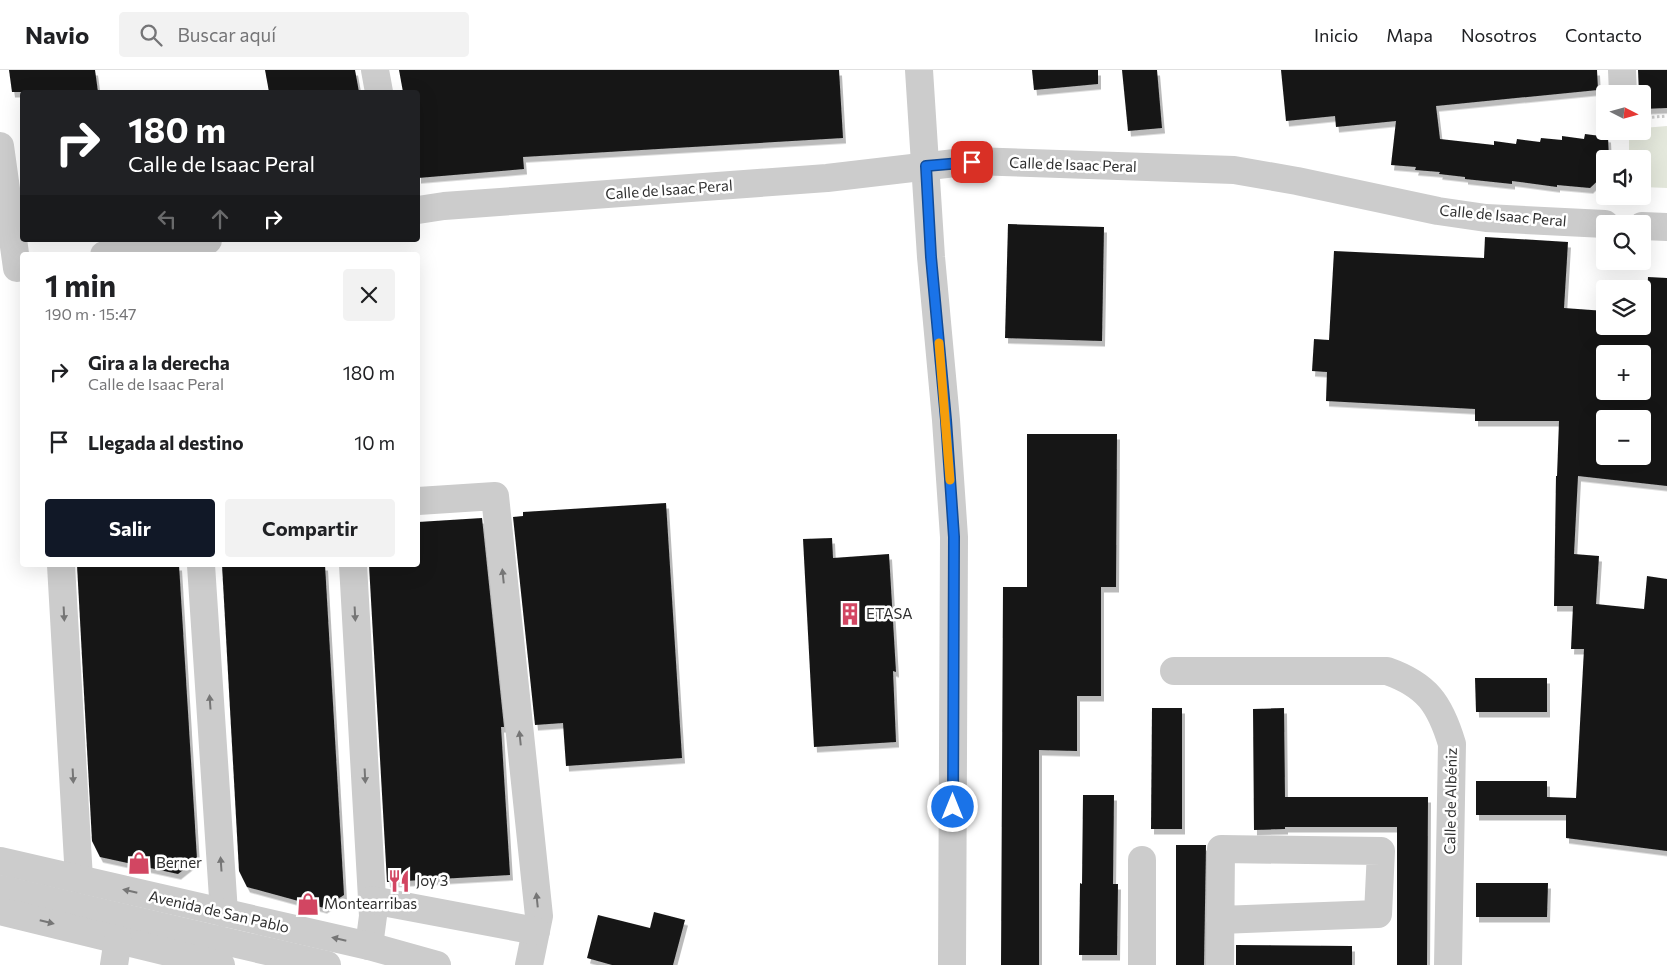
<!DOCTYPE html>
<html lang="es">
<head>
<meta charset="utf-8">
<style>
	body { margin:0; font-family:Commissioner,sans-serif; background:#f2f2f2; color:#202124; height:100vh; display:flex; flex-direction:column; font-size:19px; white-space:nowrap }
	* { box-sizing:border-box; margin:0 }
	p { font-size:16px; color:#757577 }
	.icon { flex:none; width:28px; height:28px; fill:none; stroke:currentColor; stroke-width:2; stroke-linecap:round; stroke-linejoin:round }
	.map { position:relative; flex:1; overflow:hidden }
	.drawer { position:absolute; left:20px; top:182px; width:400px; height:315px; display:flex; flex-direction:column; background:#fff; border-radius:5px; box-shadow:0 5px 20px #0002 }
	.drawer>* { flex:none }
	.hud { position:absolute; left:20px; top:20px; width:400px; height:152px; border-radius:5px; box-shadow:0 5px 20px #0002; background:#202124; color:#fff; overflow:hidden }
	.needle { width:32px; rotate:96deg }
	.buttons { position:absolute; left:1596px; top:15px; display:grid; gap:10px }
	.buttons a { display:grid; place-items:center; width:55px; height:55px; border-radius:5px; background:#fff; box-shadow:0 5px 20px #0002; font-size:25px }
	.pin { position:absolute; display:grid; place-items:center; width:42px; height:42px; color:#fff; margin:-21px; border-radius:10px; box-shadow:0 2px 8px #0006 }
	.me { position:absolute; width:55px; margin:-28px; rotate:0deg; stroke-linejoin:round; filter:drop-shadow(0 0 4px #0008) }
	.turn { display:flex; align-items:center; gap:18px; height:105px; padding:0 25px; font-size:22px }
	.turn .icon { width:65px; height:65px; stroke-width:2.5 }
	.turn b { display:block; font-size:35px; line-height:42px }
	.lanes { display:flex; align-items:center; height:48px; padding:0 25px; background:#0003; justify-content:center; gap:25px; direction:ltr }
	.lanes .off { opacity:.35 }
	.round { display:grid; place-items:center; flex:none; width:52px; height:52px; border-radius:5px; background:#f2f2f2 }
	.summary { display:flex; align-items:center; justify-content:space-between; height:85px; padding:0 25px }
	h1 { font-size:30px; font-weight:700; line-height:38px }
	.cta { display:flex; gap:10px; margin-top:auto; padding:10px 25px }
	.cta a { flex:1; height:58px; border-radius:5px; background:#111827; color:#fff; font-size:20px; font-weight:700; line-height:58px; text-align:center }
	.cta a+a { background:#f2f2f2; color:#202124 }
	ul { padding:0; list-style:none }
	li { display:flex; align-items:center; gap:15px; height:70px; padding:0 25px }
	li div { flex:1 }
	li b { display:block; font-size:19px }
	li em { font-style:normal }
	header { display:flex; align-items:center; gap:30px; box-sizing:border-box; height:70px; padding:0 25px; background:#fff; border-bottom:1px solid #e0e0e0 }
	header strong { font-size:24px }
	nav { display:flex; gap:28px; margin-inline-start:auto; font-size:18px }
	.search { width:350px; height:45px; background:#f2f2f2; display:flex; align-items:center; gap:12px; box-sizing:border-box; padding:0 18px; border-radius:5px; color:#757577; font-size:19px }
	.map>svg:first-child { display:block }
	.green { fill:#e4e8dc }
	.building { fill:#161616; fill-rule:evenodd; filter:url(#shadow) }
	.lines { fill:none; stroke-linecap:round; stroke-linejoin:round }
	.path { stroke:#c9c9c9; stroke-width:3; stroke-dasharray:2.5 2.5; stroke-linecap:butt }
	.minor { stroke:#ccc; stroke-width:28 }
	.oneway { fill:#767676 }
	.route-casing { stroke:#114b97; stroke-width:12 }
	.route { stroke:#1a73e8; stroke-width:9 }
	.slow { stroke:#f59e0b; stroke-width:9 }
	.labels { text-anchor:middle; stroke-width:5; stroke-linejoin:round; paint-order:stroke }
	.street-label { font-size:15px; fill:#2f2f2f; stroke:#fff }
	.poi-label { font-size:15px; fill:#2f2f2f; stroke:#fff; text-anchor:start }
</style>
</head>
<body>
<header>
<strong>Navio</strong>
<div class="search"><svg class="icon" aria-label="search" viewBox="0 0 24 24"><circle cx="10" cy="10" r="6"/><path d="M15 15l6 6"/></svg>Buscar aquí</div>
<nav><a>Inicio</a><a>Mapa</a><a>Nosotros</a><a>Contacto</a></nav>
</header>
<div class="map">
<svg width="1667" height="895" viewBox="0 0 1667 895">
	<defs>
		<filter id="shadow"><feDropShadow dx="3" dy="5.5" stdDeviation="0" flood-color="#0004"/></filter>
	</defs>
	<rect width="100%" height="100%" fill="#fff"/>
	<polygon class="green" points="1667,56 1667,118 1643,117 1642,89 1629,89 1629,61 1642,61 1643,58"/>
	<g class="building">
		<polygon points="9,0 95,0 98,22 12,22"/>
		<polygon points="265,0 355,0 359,22 269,22"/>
		<polygon points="399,0 839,0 843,68 523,87 524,99 418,108 418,22 403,22"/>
		<polygon points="1032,0 1098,0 1098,14 1034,20"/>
		<polygon points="1122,0 1157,0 1162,58 1128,61"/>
		<polygon points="1281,0 1597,0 1598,20 1436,36 1440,69 1494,75 1494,71 1516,74 1517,69 1540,72 1541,68 1562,70 1562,66 1584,69 1585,64 1608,67 1609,89 1605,89 1605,104 1590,118 1557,115 1557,117 1512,111 1512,114 1465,109 1465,107 1439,104 1440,102 1415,100 1416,97 1391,95 1396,51 1336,57 1335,46 1286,51"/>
		<polygon points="1638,0 1667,0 1667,38 1642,39 1642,24 1639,24"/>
		<polygon points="1008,154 1104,157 1102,271 1005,268"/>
		<path d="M1485,167L1568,172L1564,238L1605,241V256H1642V243H1646L1648,207L1667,208V416L1578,406L1574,484L1599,486L1596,534L1644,539L1647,506L1667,509V781L1566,768V745H1476V711H1547V727L1576,728L1584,579H1571L1573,536H1554L1556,406H1557L1559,351H1475V339L1326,331L1327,302L1312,301L1314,269L1329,270L1334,181L1484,188ZM1605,284H1642V321H1605ZM1605,349H1642V386H1605Z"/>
		<polygon points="1027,364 1117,364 1116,517 1101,517 1101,626 1077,626 1077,681 1039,680 1039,895 1001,895 1003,517 1027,517"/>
		<polygon points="666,433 682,688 566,696 563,653 535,655 513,447 523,446 523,442"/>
		<polygon points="482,448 504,657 501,657 510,805 387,812 369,495 418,495 418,452"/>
		<polygon points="832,468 833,488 889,484 896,602 893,601 896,672 814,677 803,469"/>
		<polygon points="77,495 179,495 197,789 178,804 100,787 92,771"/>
		<polygon points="222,495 325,495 344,825 324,838 247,817 239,801"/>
		<polygon points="1475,608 1547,608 1547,642 1476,642"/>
		<polygon points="1152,638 1182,638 1182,759 1151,759"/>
		<polygon points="1284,638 1285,727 1428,727 1427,895 1397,895 1397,757 1285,757 1285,759 1254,760 1253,639"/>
		<polygon points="1083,725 1114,725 1113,814 1118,814 1117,885 1079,885 1080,813 1082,814"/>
		<polygon points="1176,775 1206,775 1204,895 1176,895"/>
		<polygon points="1476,813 1548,813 1547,847 1476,847"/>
		<polygon points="654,842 685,850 673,895 612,895 587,888 598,845 650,858"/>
		<polygon points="1236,875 1352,876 1352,895 1236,895"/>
	</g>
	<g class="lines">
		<polyline class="path" points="1642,48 1667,46"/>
		<g class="minor">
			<polyline points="375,0 379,22"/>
			<polyline points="919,0 931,187 946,350 954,467 952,895"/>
			<polyline points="1622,0 1623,24"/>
			<polyline points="0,76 17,198"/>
			<polyline points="418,140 444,136 827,108 972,91 1234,100 1297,111 1438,141 1486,148 1605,154"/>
			<polyline points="1642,156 1667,157"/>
			<polyline points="104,185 208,170"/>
			<polyline points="418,431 495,426 539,846 529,895"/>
			<polyline points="61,495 79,809"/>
			<polyline points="201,495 224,843"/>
			<polyline points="353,495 373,846 369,876"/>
			<path d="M1174,601H1387C1427,615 1440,634 1452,674L1448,895"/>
			<polyline points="1142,790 1142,895"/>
			<polyline points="0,791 369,876 437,895"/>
			<polyline points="0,819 327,895"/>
			<polyline points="372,830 536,861"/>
			<polyline points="0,841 221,895"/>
			<polyline points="114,895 118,869"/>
			<polyline points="1220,895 1221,779 1381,781 1378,844 1220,850"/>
		</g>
	</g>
	<defs><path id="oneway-solid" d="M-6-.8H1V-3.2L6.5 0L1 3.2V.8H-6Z" transform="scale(1.25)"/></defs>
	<g class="oneway">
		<use href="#oneway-solid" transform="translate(503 506) rotate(-96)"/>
		<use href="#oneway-solid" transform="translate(64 544) rotate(87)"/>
		<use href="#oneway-solid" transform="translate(355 544) rotate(87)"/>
		<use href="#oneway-solid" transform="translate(210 632) rotate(-94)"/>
		<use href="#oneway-solid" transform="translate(520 668) rotate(-96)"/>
		<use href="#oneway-solid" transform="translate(73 706) rotate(87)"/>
		<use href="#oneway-solid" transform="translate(365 706) rotate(87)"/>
		<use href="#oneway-solid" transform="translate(221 794) rotate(-94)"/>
		<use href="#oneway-solid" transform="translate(130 821) rotate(-167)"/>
		<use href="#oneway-solid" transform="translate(537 830) rotate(-96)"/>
		<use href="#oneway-solid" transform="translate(47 852) rotate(14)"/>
		<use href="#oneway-solid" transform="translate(339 869) rotate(-167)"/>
	</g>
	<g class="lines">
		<defs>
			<polyline id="route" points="953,737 954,467 946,350 931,187 926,96 972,92"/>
		</defs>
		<use href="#route" class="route-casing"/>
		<use href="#route" class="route"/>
		<polyline class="slow" points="939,273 950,410"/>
	</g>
	<defs>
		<symbol id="building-bare" viewBox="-9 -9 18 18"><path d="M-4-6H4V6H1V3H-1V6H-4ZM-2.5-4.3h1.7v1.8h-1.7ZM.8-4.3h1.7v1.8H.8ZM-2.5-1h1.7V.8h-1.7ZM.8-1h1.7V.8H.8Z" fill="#d24662" stroke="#fff" stroke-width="2.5" paint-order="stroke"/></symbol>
		<symbol id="shop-bare" viewBox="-9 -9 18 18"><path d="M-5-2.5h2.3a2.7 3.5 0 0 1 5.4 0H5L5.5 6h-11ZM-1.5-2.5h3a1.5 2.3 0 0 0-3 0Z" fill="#d24662" stroke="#fff" stroke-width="2.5" paint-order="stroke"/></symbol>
		<symbol id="restaurant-bare" viewBox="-9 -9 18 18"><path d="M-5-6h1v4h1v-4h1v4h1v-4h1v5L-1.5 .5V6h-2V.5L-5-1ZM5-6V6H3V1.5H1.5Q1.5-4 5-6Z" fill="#d24662" stroke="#fff" stroke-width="2.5" paint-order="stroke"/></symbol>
	</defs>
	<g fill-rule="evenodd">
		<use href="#building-bare" x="834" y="528" width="32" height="32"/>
		<use href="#shop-bare" x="123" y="777" width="32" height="32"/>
		<use href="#restaurant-bare" x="383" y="795" width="32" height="32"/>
		<use href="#shop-bare" x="292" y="818" width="32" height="32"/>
	</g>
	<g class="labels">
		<g class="street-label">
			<text transform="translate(1073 95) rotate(2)" y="5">Calle de Isaac Peral</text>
			<text transform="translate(669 120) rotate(-4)" y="5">Calle de Isaac Peral</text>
			<text transform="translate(1503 146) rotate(5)" y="5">Calle de Isaac Peral</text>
			<text transform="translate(1451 731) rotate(-89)" y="5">Calle de Albéniz</text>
			<text transform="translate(219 842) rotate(13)" y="5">Avenida de San Pablo</text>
		</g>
		<g class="poi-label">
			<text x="866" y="549">ETASA</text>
			<text x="156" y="798">Berner</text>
			<text x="416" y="816">Joy 3</text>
			<text x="324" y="839">Montearribas</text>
		</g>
	</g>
</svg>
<div class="buttons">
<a><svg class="needle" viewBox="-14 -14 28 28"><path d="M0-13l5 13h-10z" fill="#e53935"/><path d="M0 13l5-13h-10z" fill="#757577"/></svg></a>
<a><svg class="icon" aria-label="sound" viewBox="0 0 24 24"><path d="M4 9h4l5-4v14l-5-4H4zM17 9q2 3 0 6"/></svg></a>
<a><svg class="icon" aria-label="search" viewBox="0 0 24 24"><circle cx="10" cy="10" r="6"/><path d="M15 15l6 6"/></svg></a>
<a><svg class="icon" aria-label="layers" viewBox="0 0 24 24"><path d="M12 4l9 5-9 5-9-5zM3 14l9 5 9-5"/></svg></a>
<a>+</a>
<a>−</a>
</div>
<div class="pin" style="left:972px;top:92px;background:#d93025"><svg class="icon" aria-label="arrive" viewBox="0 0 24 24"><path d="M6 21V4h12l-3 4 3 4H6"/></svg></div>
<svg class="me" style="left:953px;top:737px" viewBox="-20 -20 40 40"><circle r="17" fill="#1a73e8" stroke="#fff" stroke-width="3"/><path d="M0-11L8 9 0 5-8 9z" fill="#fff"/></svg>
<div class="hud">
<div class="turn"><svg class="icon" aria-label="right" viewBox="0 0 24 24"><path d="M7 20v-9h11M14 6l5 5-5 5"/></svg><div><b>180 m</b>Calle de Isaac Peral</div></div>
<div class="lanes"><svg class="icon off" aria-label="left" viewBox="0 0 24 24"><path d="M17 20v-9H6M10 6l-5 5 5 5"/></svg><svg class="icon off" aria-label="ahead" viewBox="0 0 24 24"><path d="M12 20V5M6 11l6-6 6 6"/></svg><svg class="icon" aria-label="right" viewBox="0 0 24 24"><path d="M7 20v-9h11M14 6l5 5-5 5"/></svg></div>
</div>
<section class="drawer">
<div class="summary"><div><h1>1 min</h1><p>190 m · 15:47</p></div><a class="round"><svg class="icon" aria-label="close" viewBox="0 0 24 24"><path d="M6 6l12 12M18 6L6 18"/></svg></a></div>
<ul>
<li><svg class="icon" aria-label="right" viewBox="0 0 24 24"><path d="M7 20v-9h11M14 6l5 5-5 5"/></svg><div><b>Gira a la derecha</b><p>Calle de Isaac Peral</p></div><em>180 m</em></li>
<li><svg class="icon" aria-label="arrive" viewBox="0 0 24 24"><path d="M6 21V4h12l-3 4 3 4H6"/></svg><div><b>Llegada al destino</b></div><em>10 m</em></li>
</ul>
<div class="cta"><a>Salir</a><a>Compartir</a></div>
</section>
</div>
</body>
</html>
